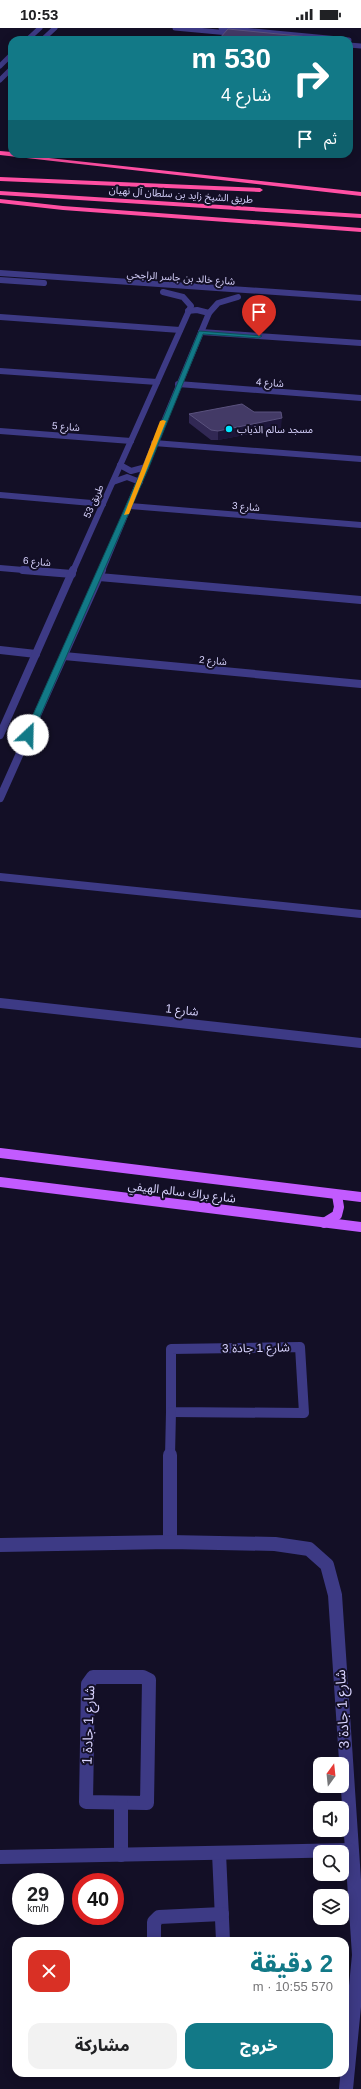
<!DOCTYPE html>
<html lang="ar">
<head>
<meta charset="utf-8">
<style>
	body { margin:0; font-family:Helvetica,"Noto Sans Arabic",sans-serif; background:#f2f2f2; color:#202124; direction:rtl; height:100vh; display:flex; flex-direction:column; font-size:15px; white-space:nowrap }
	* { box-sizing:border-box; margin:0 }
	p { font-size:13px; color:#757577 }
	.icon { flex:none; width:22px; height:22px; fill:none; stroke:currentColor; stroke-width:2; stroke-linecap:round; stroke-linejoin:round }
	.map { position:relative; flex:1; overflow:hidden; direction:ltr }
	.details { position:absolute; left:12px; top:1909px; width:337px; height:140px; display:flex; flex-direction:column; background:#fff; border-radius:12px; box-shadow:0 2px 10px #0003; direction:rtl }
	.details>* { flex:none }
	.hud { position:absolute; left:8px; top:8px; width:345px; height:122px; border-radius:12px; box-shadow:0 2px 10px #0003; direction:rtl; background:#127987; color:#fff; overflow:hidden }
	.needle { width:26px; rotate:15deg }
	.controls { position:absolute; left:313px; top:1729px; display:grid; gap:8px }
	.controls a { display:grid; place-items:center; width:36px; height:36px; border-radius:8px; background:#fff; box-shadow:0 2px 10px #0003; font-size:20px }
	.speed { position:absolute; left:12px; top:1845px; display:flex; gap:8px; font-size:20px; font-weight:700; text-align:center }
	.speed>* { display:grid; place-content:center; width:52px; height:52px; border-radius:50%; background:#fff; box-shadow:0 2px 10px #0003; line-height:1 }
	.speed small { font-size:10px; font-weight:400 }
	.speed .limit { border:6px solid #d22; background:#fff; color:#111 }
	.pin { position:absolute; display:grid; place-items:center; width:34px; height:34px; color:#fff; margin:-41px -17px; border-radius:50% 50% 50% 0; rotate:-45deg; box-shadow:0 0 4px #0007 }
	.pin .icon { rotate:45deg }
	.me { position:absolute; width:44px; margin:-22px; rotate:24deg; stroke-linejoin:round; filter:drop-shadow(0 0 3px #0008) }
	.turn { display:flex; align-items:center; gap:14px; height:84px; padding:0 16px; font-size:18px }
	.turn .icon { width:52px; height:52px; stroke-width:2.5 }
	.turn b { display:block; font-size:28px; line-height:34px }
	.then { display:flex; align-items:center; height:38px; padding:0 16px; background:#0003; gap:8px; font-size:15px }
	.round { display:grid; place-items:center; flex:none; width:42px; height:42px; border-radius:12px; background:#f2f2f2 }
	.summary { display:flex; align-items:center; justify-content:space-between; height:68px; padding:0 16px }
	h1 { font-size:24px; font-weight:800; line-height:30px; color:#127987 }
	.button { display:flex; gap:8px; margin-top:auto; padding:8px 16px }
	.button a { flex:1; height:46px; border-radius:12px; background:#127987; color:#fff; font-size:16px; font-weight:800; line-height:46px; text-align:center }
	.button a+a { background:#f2f2f2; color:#202124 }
	.status { display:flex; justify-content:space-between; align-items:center; height:28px; padding:0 20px; background:#fff; direction:ltr }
	.status svg { height:11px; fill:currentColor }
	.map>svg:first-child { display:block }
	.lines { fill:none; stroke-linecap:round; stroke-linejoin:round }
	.minor-far4 { stroke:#3d3a85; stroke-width:5 }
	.minor-far3 { stroke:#3d3a85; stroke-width:6 }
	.minor-far2 { stroke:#3d3a85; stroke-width:8 }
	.minor-far1 { stroke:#3d3a85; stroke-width:10 }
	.minor { stroke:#3d3a85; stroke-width:14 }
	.major { stroke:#c25bff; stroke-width:10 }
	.highway { fill:#ff4fa3; fill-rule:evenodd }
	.wall { fill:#312854 }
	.shaded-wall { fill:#1d163a }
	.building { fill:#433a66; stroke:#5a527e }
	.route { fill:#127987; stroke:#0c4f58 }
	.slow { fill:#f59e0b }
	.poi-dot { fill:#00e5ff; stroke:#130f26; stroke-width:1.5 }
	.labels { text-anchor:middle; stroke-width:4; stroke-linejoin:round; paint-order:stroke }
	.far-street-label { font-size:10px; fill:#d9d4ff; stroke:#130f26 }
	.far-poi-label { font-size:10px; fill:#d9d4ff; stroke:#130f26; text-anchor:start }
	.street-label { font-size:12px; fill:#d9d4ff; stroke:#130f26 }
	.near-street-label { font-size:14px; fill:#d9d4ff; stroke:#130f26 }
</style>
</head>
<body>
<div class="status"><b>10:53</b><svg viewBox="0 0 49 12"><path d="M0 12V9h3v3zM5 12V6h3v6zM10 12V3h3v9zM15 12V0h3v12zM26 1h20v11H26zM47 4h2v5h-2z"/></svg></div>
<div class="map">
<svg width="361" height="2061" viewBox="0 0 361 2061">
	<rect width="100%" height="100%" fill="#130f26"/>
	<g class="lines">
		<g class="minor-far4">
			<polyline points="175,0 229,5"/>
			<polyline points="221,0 349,12"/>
			<polyline points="27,12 40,0"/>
			<polyline points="42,12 55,0"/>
			<polyline points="349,17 361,18"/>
			<polyline points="0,38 12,26"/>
			<polyline points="0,52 12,40"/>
		</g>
		<g class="minor-far3">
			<polyline points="0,245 361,270"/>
			<polyline points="0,252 44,255"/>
			<polyline points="188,283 197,282 209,285"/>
			<polyline points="0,289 180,302"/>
			<polyline points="201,304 361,315"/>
			<polyline points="0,343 157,354"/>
			<polyline points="178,356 361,370"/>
			<polyline points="0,403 131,413"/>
			<polyline points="154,415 361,431"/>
			<polyline points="120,437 131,443 146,439"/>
			<polyline points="113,454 127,449 140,454"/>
			<polyline points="0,467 103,476"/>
			<polyline points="130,478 361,497"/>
			<polyline points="0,540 35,543"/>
			<polyline points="73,543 191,278 183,269 163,264"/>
			<polyline points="102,543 209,285 218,275 238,269"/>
		</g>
		<g class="minor-far2">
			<polyline points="23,542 72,546"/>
			<polyline points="99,549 361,572"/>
			<polyline points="0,622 36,626"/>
			<polyline points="64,628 361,656"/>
			<polyline points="0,707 73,542"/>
			<polyline points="0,770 102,542"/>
			<polyline points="0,849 361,886"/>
		</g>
		<g class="minor-far1">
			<polyline points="0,975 361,1015"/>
			<polygon points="300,1319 304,1385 171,1384 171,1321"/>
			<polyline points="170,1428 171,1384"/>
		</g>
		<g class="minor">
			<polyline points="170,1514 170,1427"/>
			<polyline points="0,1517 170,1514 275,1516 309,1521 327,1537 335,1567 359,1927 346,2061"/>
			<polygon points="93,1649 143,1649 149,1652 147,1775 86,1774 88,1656"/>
			<polyline points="121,1775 121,1827"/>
			<polyline points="219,1825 223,1913"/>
			<polyline points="0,1829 350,1822"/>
			<polyline points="154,1913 154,1894 159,1889 222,1886"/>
		</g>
		<g class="major">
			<polyline points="0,1125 361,1169"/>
			<polyline points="0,1154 361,1199"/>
			<polyline points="324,1195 337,1187 339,1179 337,1167"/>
		</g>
		<g class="highway">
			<polygon points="0,123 12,124 12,126 361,164 361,168 0,127"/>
			<polygon points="0,149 260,160 263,162 260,164 0,153"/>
			<polygon points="0,163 361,186 361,190 0,167"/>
			<polygon points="0,171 63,178 361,200 361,204 63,182 0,175"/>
		</g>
	</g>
	<polygon class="wall" points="254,384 281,400 218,412 211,412 189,395 189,386"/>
	<polygon class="shaded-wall" points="282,390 281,400 218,412 218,403"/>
	<g class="building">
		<polygon points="228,1 339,12 218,12"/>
		<polygon points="242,376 254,384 281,384 282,390 218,403 211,402 189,386"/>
	</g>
	<polygon class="route" points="199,303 262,308 259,310 203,306 149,439 32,707 26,709 24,707 143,439"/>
	<polygon class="slow" points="163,392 166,393 129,486 124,487 160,393"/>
	<circle class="poi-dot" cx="229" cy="401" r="4"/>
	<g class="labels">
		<g class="far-street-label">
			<text transform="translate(181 166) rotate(4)" y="4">طريق الشيخ زايد بن سلطان آل نهيان</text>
			<text transform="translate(181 249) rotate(4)" y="4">شارع خالد بن جاسر الراجحي</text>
			<text transform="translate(270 354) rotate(4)" y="4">شارع 4</text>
			<text transform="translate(66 398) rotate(4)" y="4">شارع 5</text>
			<text transform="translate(93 473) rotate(-66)" y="4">طريق 53</text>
			<text transform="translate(246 478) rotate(5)" y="4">شارع 3</text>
			<text transform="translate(37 533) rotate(5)" y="4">شارع 6</text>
			<text transform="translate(213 632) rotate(5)" y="4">شارع 2</text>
		</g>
		<g class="far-poi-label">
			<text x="237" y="405">مسجد سالم الذياب</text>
		</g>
		<g class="street-label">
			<text transform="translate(182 982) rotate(6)" y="4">شارع 1</text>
			<text transform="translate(182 1164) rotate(7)" y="4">شارع براك سالم الهيفي</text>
			<text transform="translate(256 1320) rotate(-1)" y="4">شارع 1 جادة 3</text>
		</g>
		<g class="near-street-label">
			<text transform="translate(342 1681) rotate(-93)" y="5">شارع 1 جادة 3</text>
			<text transform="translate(88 1697) rotate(-88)" y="5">شارع 1 جادة 1</text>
		</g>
	</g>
</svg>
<div class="controls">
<a><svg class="needle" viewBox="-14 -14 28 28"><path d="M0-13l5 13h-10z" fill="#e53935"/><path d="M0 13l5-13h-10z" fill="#757577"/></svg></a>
<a><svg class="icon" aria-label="sound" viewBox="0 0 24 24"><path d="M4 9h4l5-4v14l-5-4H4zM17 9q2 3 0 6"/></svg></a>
<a><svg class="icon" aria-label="search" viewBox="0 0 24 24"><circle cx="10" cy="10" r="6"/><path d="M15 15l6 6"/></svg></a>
<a><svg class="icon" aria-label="layers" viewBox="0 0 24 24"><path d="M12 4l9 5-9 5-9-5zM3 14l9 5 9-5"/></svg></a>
</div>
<div class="speed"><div>29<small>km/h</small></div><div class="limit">40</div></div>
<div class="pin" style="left:259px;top:308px;background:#d93025"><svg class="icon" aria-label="arrive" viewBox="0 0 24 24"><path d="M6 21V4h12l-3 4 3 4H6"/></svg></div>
<svg class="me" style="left:28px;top:707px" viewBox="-20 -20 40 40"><circle r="19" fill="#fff"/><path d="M0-13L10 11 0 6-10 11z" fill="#127987"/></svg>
<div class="hud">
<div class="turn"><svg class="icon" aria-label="right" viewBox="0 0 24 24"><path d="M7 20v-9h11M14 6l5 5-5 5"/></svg><div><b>530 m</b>شارع 4</div></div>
<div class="then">ثم<svg class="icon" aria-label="arrive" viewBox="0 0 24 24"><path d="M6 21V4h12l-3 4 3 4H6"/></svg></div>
</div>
<section class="details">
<div class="summary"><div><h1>2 دقيقة</h1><p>570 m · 10:55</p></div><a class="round" style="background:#d93025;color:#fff"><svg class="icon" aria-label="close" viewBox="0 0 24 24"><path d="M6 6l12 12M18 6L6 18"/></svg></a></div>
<div class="button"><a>خروج</a><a>مشاركة</a></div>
</section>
</div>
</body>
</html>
